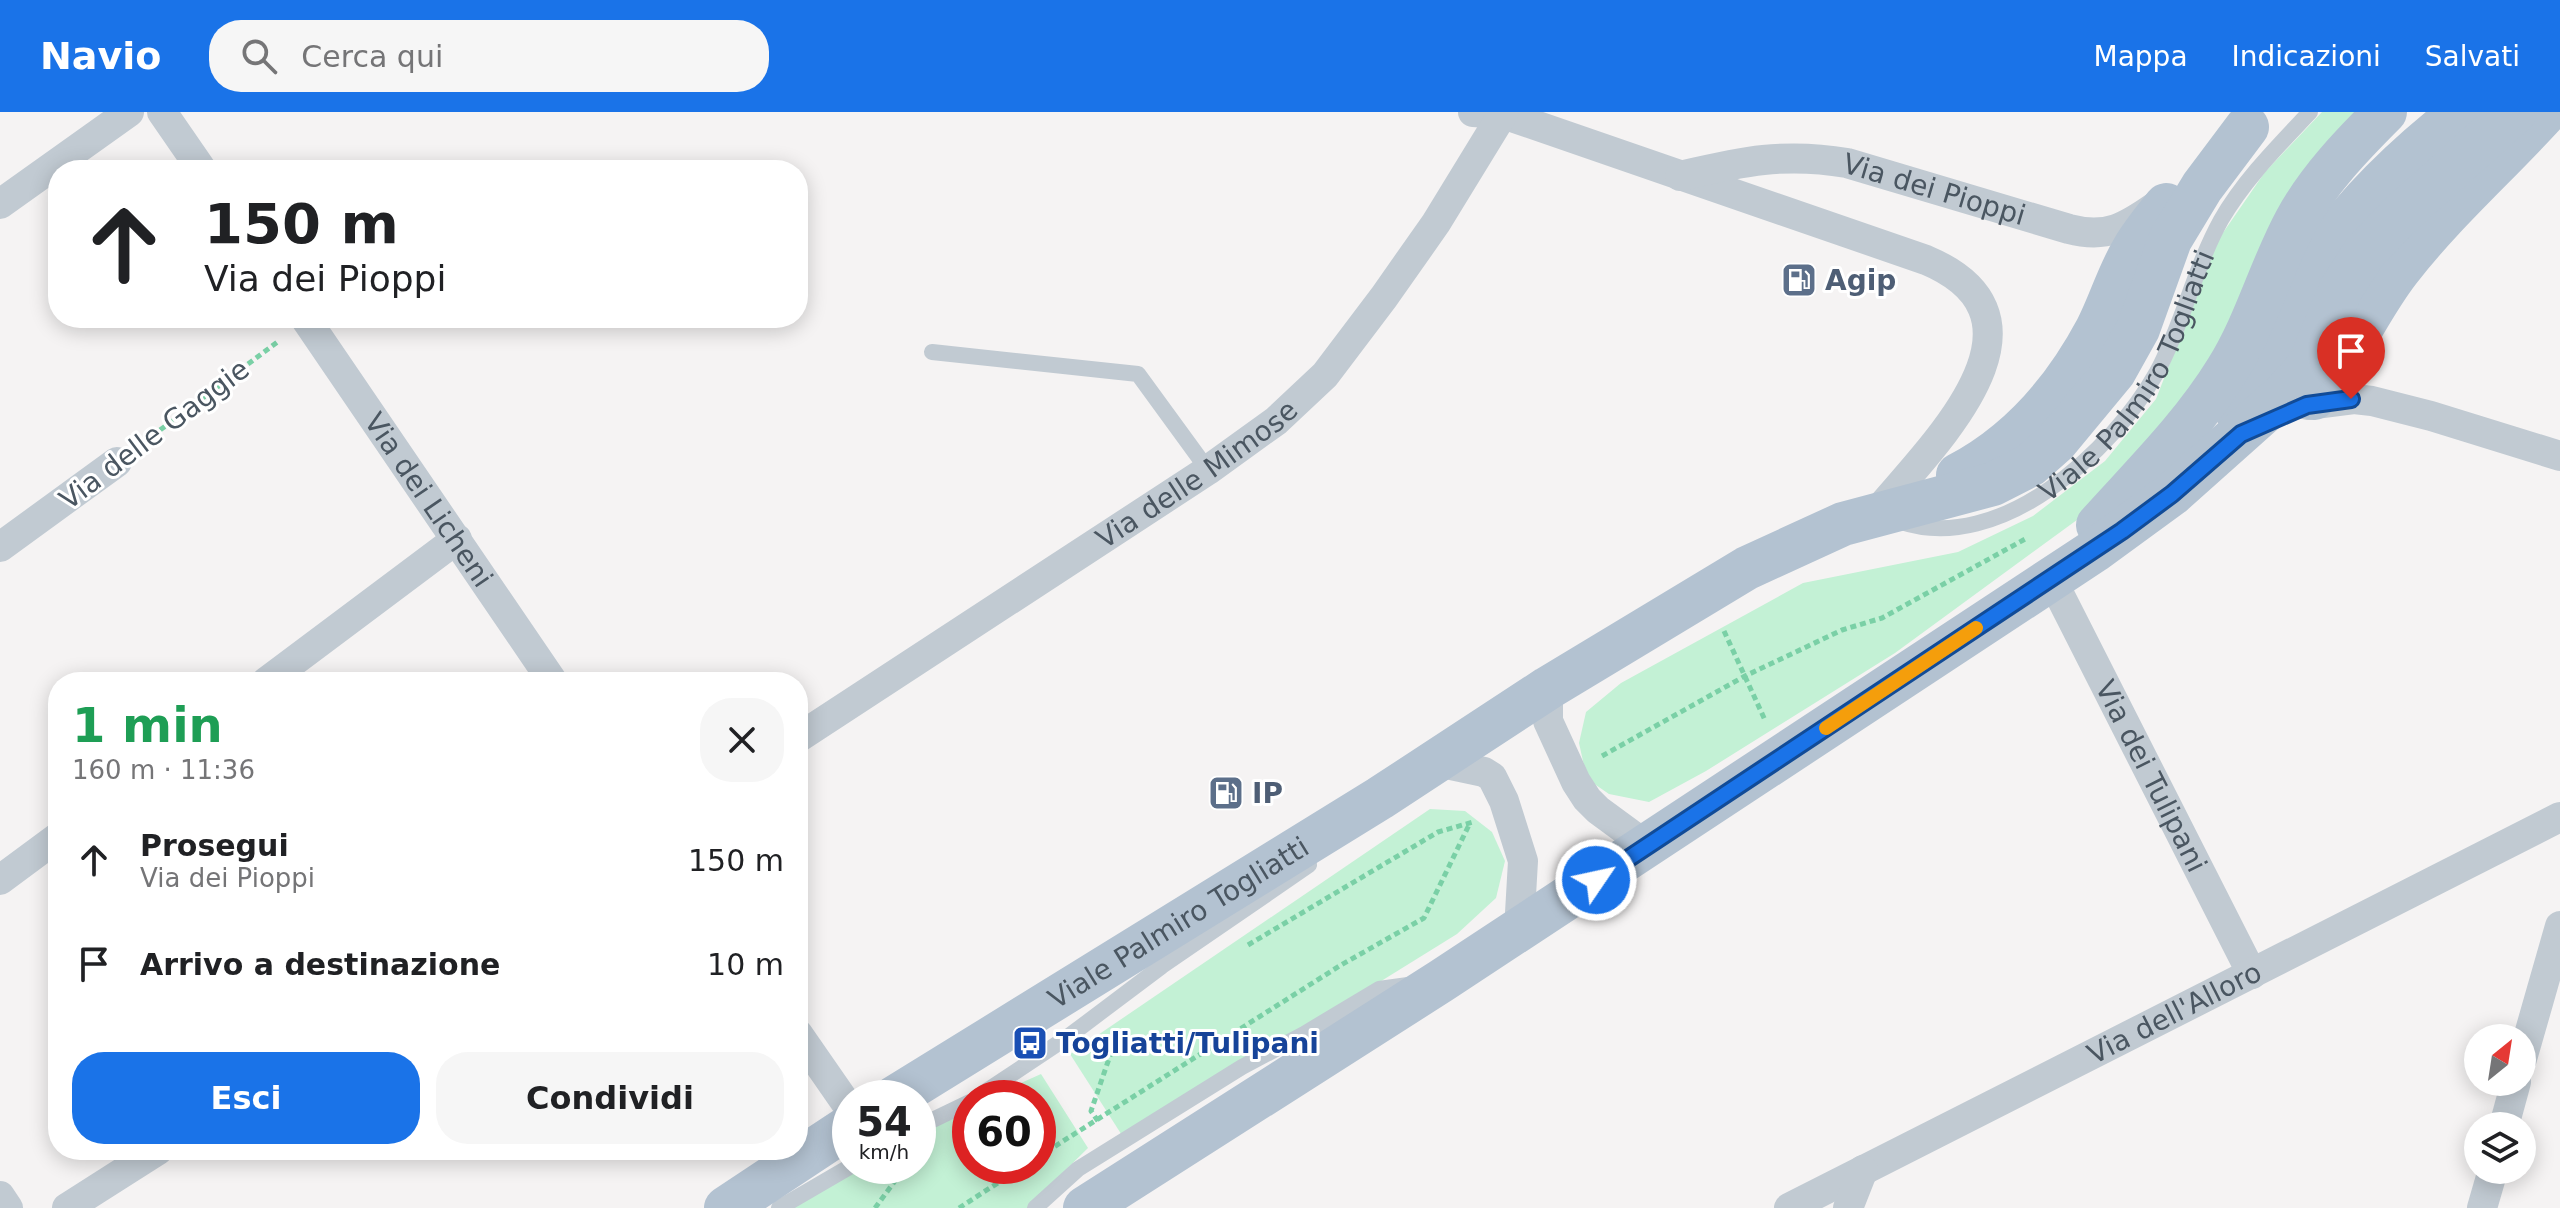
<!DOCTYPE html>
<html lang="it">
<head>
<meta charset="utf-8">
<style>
	body { margin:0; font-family:"DejaVu Sans",sans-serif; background:#f6f6f6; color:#202124; height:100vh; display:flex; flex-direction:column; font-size:30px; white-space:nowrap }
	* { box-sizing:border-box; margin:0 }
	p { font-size:26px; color:#757577 }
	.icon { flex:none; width:44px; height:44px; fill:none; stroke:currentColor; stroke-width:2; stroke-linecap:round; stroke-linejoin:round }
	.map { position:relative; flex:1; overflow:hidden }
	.drawer { position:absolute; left:48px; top:560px; width:760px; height:488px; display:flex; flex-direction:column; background:#fff; border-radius:32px; box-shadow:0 4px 20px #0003 }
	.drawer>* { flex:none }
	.guide { position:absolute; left:48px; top:48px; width:760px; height:168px; border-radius:32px; box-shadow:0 4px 20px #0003; background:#fff; color:#202124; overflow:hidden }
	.needle { width:52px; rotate:30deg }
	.controls { position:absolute; left:2464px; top:912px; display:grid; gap:16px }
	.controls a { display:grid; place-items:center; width:72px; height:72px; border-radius:50%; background:#fff; box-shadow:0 4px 20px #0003; font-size:40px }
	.speed { position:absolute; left:832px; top:968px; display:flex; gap:16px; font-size:40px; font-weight:700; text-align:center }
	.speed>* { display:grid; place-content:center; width:104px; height:104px; border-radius:50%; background:#fff; box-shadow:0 4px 20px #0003; line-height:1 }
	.speed small { font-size:20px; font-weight:400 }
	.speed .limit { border:12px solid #d22; background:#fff; color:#111 }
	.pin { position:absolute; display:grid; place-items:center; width:68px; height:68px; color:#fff; margin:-82px -34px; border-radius:50% 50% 50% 0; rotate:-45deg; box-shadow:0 0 8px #0007 }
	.pin .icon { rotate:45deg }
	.me { position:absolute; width:88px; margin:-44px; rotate:56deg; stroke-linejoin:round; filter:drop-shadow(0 0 6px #0008) }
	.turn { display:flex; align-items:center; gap:28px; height:168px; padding:0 24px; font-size:36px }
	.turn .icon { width:104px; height:104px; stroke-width:2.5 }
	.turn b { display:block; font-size:56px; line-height:68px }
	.round { display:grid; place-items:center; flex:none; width:84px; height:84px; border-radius:32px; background:#f6f6f6 }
	.head { display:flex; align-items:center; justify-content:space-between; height:136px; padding:0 24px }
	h1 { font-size:48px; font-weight:600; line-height:60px; color:#1e9e55 }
	.primary-button { display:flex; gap:16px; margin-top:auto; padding:16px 24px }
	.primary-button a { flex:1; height:92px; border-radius:32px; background:#1a73e8; color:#fff; font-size:32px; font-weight:600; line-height:92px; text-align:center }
	.primary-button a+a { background:#f6f6f6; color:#202124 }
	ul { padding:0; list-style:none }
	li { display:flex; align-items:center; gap:24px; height:104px; padding:0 24px }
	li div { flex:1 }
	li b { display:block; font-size:30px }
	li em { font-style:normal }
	header { display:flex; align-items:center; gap:48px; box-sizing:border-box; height:112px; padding:0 40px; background:#1a73e8; color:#fff }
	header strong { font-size:38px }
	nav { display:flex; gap:44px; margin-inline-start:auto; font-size:28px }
	.search { width:560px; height:72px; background:#f6f6f6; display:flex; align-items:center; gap:20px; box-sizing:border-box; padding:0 28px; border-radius:32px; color:#757577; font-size:30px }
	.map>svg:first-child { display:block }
	.green { fill:#c3f1d5 }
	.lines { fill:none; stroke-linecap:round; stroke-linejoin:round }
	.path { stroke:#7ad0a6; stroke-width:5; stroke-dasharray:6 4; stroke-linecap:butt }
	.service { stroke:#c1cad2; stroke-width:16 }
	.minor { stroke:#c1cad2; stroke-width:30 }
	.primary { stroke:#b3c2d1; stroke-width:44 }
	.route-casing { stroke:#114b97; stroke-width:20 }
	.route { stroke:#1a73e8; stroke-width:14 }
	.slow { stroke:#f59e0b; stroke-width:14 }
	.labels { text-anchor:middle; stroke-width:6; stroke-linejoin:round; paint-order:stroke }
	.street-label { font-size:28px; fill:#4a5661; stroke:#fff }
	.service-label { font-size:28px; font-weight:bold; fill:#4e5e75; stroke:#fff; text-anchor:start }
	.transit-label { font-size:28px; font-weight:bold; fill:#164399; stroke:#fff; text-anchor:start }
</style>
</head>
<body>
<header>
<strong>Navio</strong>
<div class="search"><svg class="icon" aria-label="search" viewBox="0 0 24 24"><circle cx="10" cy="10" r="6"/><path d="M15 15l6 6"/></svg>Cerca qui</div>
<nav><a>Mappa</a><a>Indicazioni</a><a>Salvati</a></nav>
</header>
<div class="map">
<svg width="2560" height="1096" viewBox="0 0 2560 1096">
	<rect width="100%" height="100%" fill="#f5f3f3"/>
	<g class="green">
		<polygon points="2322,0 2355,0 2191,292 2081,405 1895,541 1706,659 1649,690 1609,682 1587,667 1579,631 1586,600 1621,571 1803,471 1958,440 2033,404 2105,349 2156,287 2218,128 2265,60"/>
		<polygon points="1430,697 1465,699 1492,720 1505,749 1496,786 1457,822 1125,1028 1070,942"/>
		<polygon points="1041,962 1088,1036 1027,1096 792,1096 856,1054 918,1054 918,1018 970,994 970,1054 1038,1054 1038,986 988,986"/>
	</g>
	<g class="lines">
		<g class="path">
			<polyline points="144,330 280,228"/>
			<polyline points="1724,519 1765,608"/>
			<polyline points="1602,644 1745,564 1842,518 1882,506 2027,426"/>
			<polyline points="1248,833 1438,720 1473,710"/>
			<polyline points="1098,1009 1091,999 1113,935 1109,928"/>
			<polyline points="1038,1045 1341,853 1424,806 1469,713"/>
			<polyline points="875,1096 906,1054"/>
			<polyline points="959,1096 1024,1054"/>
		</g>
		<g class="service">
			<polyline points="932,240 1138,262 1208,358"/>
			<path id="s1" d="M1901,410C2000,443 2113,339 2157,260C2183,212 2194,157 2221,108C2244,68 2278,34 2310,0"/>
			<polyline points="976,986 1069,924 1162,854 1309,753"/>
			<polyline points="918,1015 970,990"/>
			<polyline points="779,1096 851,1054"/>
			<polyline points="1035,1096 1078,1057 1242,955 1304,922 1379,877 1408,873"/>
		</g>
		<g class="minor">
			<polyline points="162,0 202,58"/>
			<path d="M1473,0L1503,2L1926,148C2066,207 1932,334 1876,401"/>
			<path id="s2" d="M1680,64C1741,50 1783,40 1847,51L2069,117C2107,127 2126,115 2156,94"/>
			<polyline points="0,92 129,0"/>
			<path id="s3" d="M305,206L553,570"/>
			<polyline points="2307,293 2354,287 2372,289 2431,304 2560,344"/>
			<polyline points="0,435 117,350"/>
			<path id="s4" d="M2051,466L2252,862"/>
			<polyline points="266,570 457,427"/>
			<polyline points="1548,576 1548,609 1576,670 1587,687 1598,698 1647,734"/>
			<path id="s5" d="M798,626L1208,358L1276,309L1325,263L1384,185L1436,111L1504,0"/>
			<polyline points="1437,650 1484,660 1492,665 1504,689 1523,749 1519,818"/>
			<polyline points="0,768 58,725"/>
			<polyline points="798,922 850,997"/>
			<polyline points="2522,947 2560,814"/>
			<polyline points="2504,1014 2516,970"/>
			<polyline points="0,1084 8,1096"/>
			<polyline points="67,1096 158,1038"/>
			<path id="s6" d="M1789,1096L2560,705"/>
			<polyline points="1848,1096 1863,1058"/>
			<polyline points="2482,1096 2493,1058"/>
		</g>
		<g class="primary">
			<path d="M2314,286C2349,247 2367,199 2399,158C2442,102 2499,52 2546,0"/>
			<path d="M2235,297C2252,279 2268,260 2277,238C2288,214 2294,187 2307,164C2345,100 2402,46 2461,0"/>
			<path d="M1958,363C2019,331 2065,277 2097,217C2110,192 2118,163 2133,138C2142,122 2154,108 2166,93"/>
			<path d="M2098,413C2142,364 2192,315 2227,258C2256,212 2270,157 2296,109C2318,68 2352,33 2385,0"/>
			<path id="s7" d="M894,986L1380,686L1548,576L1747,456L1843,412L1993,372L2030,353L2056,330L2114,260L2138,217L2170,128L2202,75L2247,15"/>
			<polyline points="726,1096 850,1014"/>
			<polyline points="1085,1096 1441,869 2094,439 2172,382 2284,282 2309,254 2341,177 2364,141 2398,105 2515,0"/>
		</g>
	</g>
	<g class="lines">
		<defs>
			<polyline id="route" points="1596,768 2122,419 2172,382 2241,322 2307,293 2351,287"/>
		</defs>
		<use href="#route" class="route-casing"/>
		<use href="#route" class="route"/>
		<polyline class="slow" points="1826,616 1976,516"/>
	</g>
	<defs>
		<symbol id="fuel-square" viewBox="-11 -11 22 22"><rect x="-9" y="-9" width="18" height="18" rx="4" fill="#5c6f8a" stroke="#fff"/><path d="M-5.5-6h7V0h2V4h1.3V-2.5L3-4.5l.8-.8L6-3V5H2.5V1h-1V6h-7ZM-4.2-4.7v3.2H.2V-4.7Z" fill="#fff"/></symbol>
		<symbol id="bus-square" viewBox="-11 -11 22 22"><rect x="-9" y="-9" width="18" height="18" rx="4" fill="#1a4fb4" stroke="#fff"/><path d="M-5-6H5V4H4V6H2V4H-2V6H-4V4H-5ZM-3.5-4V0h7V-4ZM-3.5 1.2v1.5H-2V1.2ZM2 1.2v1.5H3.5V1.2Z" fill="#fff"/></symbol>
	</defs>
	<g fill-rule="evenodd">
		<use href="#fuel-square" x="1779" y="148" width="40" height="40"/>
		<use href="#fuel-square" x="1206" y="661" width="40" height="40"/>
		<use href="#bus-square" x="1010" y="911" width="40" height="40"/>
	</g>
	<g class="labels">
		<g class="street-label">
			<text dy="10" stroke="none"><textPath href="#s2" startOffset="260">Via dei Pioppi</textPath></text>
			<text dy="10" stroke="none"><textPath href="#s1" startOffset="298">Viale Palmiro Togliatti</textPath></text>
			<text transform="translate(154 322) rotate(-37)" y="10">Via delle Gaggie</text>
			<text dy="10" stroke="none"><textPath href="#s5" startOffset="478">Via delle Mimose</textPath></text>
			<text dy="10" stroke="none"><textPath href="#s3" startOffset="220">Via dei Licheni</textPath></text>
			<text dy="10" stroke="none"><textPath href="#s4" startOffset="222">Via dei Tulipani</textPath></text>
			<text dy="10" stroke="none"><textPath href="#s7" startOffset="334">Viale Palmiro Togliatti</textPath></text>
			<text dy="10" stroke="none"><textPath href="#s6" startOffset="432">Via dell'Alloro</textPath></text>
		</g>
		<g class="service-label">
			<text x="1825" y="178">Agip</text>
			<text x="1252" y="691">IP</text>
		</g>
		<g class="transit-label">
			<text x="1056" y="941">Togliatti/Tulipani</text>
		</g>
	</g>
</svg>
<div class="controls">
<a><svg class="needle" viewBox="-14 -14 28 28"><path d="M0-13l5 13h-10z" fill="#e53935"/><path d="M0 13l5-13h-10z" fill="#757577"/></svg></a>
<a><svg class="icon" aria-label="layers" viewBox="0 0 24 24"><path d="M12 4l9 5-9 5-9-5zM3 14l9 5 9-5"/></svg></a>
</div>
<div class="speed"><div>54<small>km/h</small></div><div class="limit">60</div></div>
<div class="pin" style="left:2351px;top:287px;background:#d93025"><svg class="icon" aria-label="arrive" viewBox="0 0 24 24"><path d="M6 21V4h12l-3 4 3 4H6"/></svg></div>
<svg class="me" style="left:1596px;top:768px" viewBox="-20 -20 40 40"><circle r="17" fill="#1a73e8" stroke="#fff" stroke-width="3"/><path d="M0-11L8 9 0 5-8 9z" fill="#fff"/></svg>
<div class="guide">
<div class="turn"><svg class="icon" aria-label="ahead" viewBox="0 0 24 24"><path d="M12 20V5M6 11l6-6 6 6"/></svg><div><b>150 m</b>Via dei Pioppi</div></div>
</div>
<section class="drawer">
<div class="head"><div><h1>1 min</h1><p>160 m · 11:36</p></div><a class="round"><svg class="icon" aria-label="close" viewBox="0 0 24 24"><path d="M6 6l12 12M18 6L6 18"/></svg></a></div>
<ul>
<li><svg class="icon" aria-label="ahead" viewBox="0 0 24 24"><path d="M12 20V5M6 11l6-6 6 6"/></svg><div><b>Prosegui</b><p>Via dei Pioppi</p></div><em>150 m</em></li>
<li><svg class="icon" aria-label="arrive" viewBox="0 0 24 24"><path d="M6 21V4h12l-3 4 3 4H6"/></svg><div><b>Arrivo a destinazione</b></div><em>10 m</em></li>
</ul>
<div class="primary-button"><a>Esci</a><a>Condividi</a></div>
</section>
</div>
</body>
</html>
